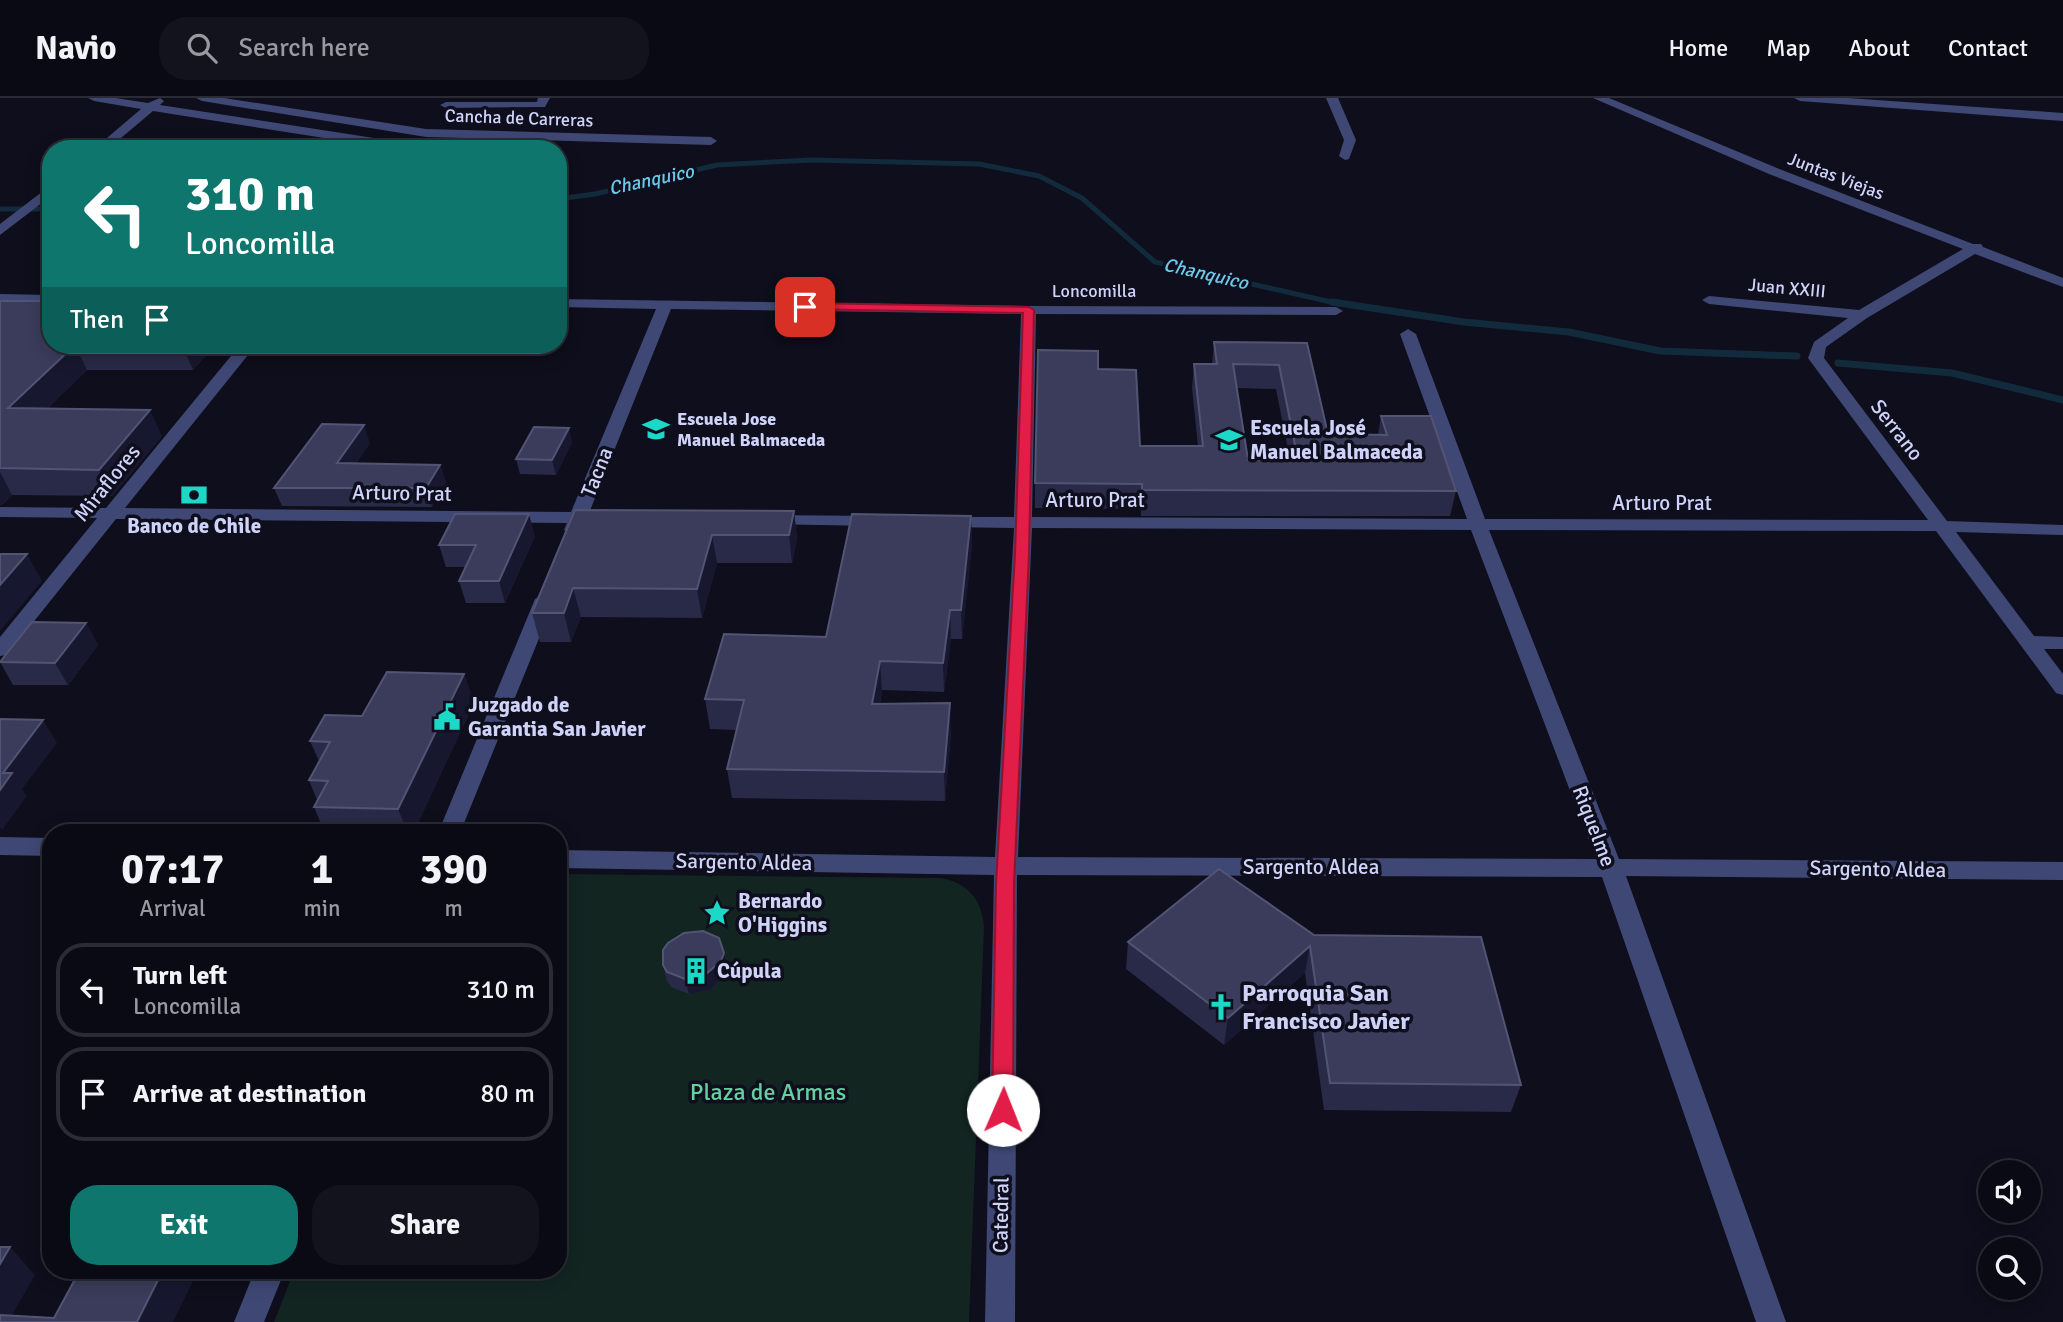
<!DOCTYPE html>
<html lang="en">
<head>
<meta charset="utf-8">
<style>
	body { margin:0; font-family:Signika,sans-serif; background:#13131e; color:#f1f3f6; height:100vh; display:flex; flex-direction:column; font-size:26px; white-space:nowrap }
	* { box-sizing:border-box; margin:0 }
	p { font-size:23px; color:#999aa0 }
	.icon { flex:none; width:38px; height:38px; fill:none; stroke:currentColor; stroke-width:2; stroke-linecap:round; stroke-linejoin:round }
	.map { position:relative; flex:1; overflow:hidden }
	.sheet { position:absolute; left:42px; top:726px; width:525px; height:455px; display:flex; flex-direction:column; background:#0a0a15; border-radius:28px; box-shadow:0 4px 18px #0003,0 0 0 2px #2a2b34 }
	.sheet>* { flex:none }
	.guide { position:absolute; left:42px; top:42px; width:525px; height:214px; border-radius:28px; box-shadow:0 4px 18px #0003,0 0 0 2px #2a2b34; background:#0f766e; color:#fff; overflow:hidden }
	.controls { position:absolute; left:1978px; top:1062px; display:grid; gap:14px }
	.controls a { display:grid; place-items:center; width:63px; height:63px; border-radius:50%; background:#0a0a15; box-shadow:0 4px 18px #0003,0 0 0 2px #2a2b34; font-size:35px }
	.pin { position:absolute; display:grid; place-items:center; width:60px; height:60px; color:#fff; margin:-30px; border-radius:14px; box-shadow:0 4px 10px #0006 }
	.me { position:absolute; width:77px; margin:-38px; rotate:1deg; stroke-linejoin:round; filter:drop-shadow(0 0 5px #0008) }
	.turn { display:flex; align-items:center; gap:24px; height:147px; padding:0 28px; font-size:32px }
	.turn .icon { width:91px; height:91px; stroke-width:2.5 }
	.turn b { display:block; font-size:49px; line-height:60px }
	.then { display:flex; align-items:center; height:66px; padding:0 28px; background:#0003; gap:14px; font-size:26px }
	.eta { display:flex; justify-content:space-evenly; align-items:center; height:119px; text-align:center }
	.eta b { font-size:42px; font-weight:800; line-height:49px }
	.button { display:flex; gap:14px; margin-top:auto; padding:14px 28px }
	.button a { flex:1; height:80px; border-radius:28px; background:#0f766e; color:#fff; font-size:28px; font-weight:800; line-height:80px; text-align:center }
	.button a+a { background:#13131e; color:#f1f3f6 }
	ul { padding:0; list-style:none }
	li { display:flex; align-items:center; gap:21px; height:94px; margin:0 14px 10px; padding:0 14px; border:4px solid #2a2b34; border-radius:28px }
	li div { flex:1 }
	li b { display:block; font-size:26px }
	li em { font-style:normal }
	header { display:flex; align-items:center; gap:42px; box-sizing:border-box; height:98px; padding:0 35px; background:#0a0a15; border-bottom:2px solid #2a2b34 }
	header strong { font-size:33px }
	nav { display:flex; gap:38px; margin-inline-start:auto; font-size:24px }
	.search { width:490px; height:63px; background:#13131e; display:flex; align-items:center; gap:18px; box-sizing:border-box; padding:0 24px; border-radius:28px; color:#999aa0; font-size:26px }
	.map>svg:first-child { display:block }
	.green { fill:#122521 }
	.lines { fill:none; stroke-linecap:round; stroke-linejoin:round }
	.stream-far1 { stroke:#122b3c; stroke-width:5 }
	.stream { stroke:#122b3c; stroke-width:7 }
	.minor { fill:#3f4875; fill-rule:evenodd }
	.wall { fill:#292a48; fill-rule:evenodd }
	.shaded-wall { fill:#17172f }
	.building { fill:#3b3c5b; stroke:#525474; stroke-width:2; fill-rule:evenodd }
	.route { fill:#e11d48; stroke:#92132f; stroke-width:2 }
	.labels { text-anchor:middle; stroke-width:7; stroke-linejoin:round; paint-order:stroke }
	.far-street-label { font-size:18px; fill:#cfd3f9; stroke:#0e0e1c }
	.far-poi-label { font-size:18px; font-weight:bold; fill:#cfd3f9; stroke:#0e0e1c; text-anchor:start }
	.far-water-label { font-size:19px; font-style:italic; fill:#6bc9ec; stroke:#0e0e1c }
	.poi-label { font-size:21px; font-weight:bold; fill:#cfd3f9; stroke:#0e0e1c; text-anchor:start }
	.street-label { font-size:21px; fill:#cfd3f9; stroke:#0e0e1c }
	.near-poi-label { font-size:24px; font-weight:bold; fill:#cfd3f9; stroke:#0e0e1c; text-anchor:start }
	.near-park-label { font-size:24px; fill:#66cfa0; stroke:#0e0e1c }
</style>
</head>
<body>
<header>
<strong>Navio</strong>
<div class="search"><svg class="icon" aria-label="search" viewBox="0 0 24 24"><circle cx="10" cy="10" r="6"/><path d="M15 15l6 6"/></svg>Search here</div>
<nav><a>Home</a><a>Map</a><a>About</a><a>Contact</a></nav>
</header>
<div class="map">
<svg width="2063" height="1224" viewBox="0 0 2063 1224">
	<rect width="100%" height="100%" fill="#0e0e1c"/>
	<path class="green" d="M558,776L940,780C967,784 982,801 984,829L969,1224H274L294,1173L558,1172Z"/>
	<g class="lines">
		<g class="stream-far1">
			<polyline points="558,101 595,96 717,67 811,62 979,66 1039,78 1082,100 1155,164 1340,206"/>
			<polyline points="0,111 51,111"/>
		</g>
		<g class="stream">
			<polyline points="1332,204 1464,224 1569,234 1660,253 1797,258"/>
			<polyline points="1838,265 1952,275 2063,302"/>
		</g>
		<g class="minor">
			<polygon points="88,0 116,0 148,5 160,0 164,3 160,7 413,46 419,50 394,51 153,13 108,51 94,51 141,11 94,3"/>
			<polygon points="196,0 224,0 426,31 711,39 717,43 711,47 426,39 202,3"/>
			<polygon points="538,0 550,0 545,9 446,10 440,7 446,4 537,4"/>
			<polygon points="1326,0 1338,0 1356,42 1349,61 1345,62 1339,58 1344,42"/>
			<path d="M1593,0H1609L1777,70L1973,146H1981L1983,149L2063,180V189L1975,156L1867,220L1826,249L1824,260L1947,423L2063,427V437L1956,434L2034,538L2063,539V551H2044L2063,576V597L2056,595L1936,433L1489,432L1619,761L2063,764V782L1626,778L1786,1224H1756L1602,779L1017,777L1015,1224H985L994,777L558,770V752L995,759L1014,430L942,429L933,424L942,419H1014L1021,216L671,211L589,415L604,416L607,420L604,424L585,425L579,436L573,437L564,432L567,425L116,421L7,557L0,558V539L97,420L0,419V409L106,410L240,247H256L125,410L571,414L656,211L558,209V201L1029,208L1336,209L1343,213L1336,217L1036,216L1032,419L1467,421L1400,236L1408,231L1416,236L1485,421L1928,422L1808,260L1814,244L1848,220L1709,206L1702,202L1709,198L1859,212L1963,151L1769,76ZM1032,430L1471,432L1596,761L1018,759Z"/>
			<polygon points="1794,0 1848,0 2063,15 2063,23 1800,3"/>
			<polygon points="51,87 51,98 0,137 0,126"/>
			<polygon points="0,196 51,197 51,205 0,204"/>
			<polygon points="767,417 878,418 887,423 878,428 761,426 758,422 761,418"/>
			<polygon points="545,495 555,501 460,735 438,735 535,501"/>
			<polygon points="0,739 51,740 51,758 0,757"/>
			<polygon points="255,1172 285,1172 264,1224 234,1224"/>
		</g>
	</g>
	<g class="wall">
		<polygon points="0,203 215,247 193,272 87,272 47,311 162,338 112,398 12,397 3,406 0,407"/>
		<path d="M1214,244L1307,245L1328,336L1378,337L1381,318L1456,393L1450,418H1141V411L1035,410V385L1098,271L1140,348H1198L1192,290L1194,266H1212ZM1237,290L1276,291L1290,362H1248Z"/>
		<polygon points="572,344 556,377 520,376 516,361"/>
		<polygon points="370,345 356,365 440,367 446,385 432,409 282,408 274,390"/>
		<polygon points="575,412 794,413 797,441 792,465 717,465 702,520 581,519 571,544 540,544 532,515"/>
		<polygon points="971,418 972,447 962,541 951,541 944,594 882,592 880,606 951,635 945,703 732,700 727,671 736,632 710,631 705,601 826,539"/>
		<polygon points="535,438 505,505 466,505 459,483 465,469 446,469 439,447"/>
		<polygon points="86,525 98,547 68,587 13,587 0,564"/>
		<polygon points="464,576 474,605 413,735 325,735 314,709 317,702 309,682 319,663 310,643 362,618"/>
		<polygon points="1219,771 1521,987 1511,1014 1324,1012 1305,875 1224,947 1126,871 1128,844"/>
		<polygon points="663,867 727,870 724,878 710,892 689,896 671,889 667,883"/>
	</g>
	<g class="shaded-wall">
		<polygon points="75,247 87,272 22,336 8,310"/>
		<polygon points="182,247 215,247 193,272"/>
		<polygon points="150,312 162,338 112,398 99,372"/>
		<polygon points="364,327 370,345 343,383 337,365"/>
		<polygon points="569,330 572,344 556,377 552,362"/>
		<polygon points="440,367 446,385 432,409 426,390"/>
		<polygon points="0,374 12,397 3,406 0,407"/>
		<polygon points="794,413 797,441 792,465 789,437"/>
		<polygon points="529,416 535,438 505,505 499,483"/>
		<polygon points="971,418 972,447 962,541 961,512"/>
		<polygon points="712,437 717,465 702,520 697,491"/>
		<polygon points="27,456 42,483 0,533 0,487"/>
		<polygon points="573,490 581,519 571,544 564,515"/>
		<polygon points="950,512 951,541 944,594 943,565"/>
		<polygon points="86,525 98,547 68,587 55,565"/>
		<polygon points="880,563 882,592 875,636 872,606"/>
		<polygon points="464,576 474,605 413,735 408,735 398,711"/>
		<polygon points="950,605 951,635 945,703 944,674"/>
		<polygon points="43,622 57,645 22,691 27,698 2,732 0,729 0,692 3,675"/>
		<polygon points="1310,848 1305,875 1224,947 1228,920"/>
		<polygon points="724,855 727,870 724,878 710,892 689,896 685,881"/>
		<polygon points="10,1149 35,1177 8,1224 0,1224 0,1166"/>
		<polygon points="163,1172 185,1172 193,1183 173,1224 137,1224"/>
	</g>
	<g class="building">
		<polygon points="0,203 51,203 51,247 75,247 8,310 150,312 99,372 0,370"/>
		<path d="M1214,244L1307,245L1328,336L1387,337L1381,318H1431L1456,393L1142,392V386L1035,385L1038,252L1098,253V271L1136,272L1140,348H1203L1194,266H1217ZM1233,266L1279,267L1298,362H1248Z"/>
		<polygon points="322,326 364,327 337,365 440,367 426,390 274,390"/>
		<polygon points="534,329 569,330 552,362 516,361"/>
		<polygon points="575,412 794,413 789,437 712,437 697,491 573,490 564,515 532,515"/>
		<polygon points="455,416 529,416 499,483 459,483 476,447 439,447"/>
		<polygon points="852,416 971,418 961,512 950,512 943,565 880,563 872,606 950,605 944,674 727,671 744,602 705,601 724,536 826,539"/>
		<polygon points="0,456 27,456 0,487"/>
		<polygon points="32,524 86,525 55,565 0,564"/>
		<polygon points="387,574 464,576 398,711 314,709 328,683 309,682 330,644 310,643 325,617 362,618"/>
		<polygon points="0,621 43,622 3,675 12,675 0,692"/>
		<polygon points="1219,771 1314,837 1481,839 1521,987 1330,985 1310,848 1228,920 1128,844"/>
		<polygon points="703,833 719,840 724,855 721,863 706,876 685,881 667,874 663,867 663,852 668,845 684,835"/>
		<polygon points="0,1149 10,1149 0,1166"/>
		<polygon points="80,1172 163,1172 137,1224 0,1224 0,1217 54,1220"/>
	</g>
	<polygon class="route" points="805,205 1029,209 1034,212 1029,456 1014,786 1013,1012 1010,1019 1003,1021 995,1019 992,1012 996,786 1015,456 1023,215 801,211 801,206"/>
	<defs>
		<symbol id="school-bare" viewBox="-9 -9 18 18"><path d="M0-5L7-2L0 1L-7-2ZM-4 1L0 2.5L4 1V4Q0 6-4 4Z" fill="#1cd8c6" stroke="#0e0e1c" stroke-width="2.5" paint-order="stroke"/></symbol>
		<symbol id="bank-bare" viewBox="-9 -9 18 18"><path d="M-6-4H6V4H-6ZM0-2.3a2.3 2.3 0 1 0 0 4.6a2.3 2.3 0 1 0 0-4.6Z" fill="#1cd8c6" stroke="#0e0e1c" stroke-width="2.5" paint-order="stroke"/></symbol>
		<symbol id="civic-bare" viewBox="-9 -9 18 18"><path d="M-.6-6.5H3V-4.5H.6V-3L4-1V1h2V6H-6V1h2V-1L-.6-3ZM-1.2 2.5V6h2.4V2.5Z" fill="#1cd8c6" stroke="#0e0e1c" stroke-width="2.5" paint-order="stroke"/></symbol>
		<symbol id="sight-bare" viewBox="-9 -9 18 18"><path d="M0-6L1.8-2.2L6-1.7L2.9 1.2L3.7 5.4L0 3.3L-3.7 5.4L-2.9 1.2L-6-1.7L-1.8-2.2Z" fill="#1cd8c6" stroke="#0e0e1c" stroke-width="2.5" paint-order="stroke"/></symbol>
		<symbol id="building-bare" viewBox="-9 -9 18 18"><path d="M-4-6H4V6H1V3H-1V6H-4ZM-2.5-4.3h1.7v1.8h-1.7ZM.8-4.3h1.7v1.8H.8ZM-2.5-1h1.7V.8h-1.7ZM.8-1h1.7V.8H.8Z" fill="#1cd8c6" stroke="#0e0e1c" stroke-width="2.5" paint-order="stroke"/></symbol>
		<symbol id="church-bare" viewBox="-9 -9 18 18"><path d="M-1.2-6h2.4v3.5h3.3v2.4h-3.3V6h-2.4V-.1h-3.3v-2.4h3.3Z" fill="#1cd8c6" stroke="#0e0e1c" stroke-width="2.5" paint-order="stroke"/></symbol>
	</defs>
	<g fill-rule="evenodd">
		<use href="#school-bare" x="637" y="312" width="38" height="38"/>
		<use href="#school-bare" x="1210" y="323" width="38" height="38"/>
		<use href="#bank-bare" x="175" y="378" width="38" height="38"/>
		<use href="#civic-bare" x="428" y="600" width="38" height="38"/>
		<use href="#sight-bare" x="698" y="796" width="38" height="38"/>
		<use href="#building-bare" x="677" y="854" width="38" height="38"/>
		<use href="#church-bare" x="1202" y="890" width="38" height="38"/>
	</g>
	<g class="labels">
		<g class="far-street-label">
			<text transform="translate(519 20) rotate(2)" y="6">Cancha de Carreras</text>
			<text transform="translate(1836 78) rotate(21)" y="6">Juntas Viejas</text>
			<text transform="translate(1787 190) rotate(5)" y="6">Juan XXIII</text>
			<text x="1094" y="199">Loncomilla</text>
		</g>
		<g class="far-poi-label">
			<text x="677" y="327">Escuela Jose<tspan x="677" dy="21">Manuel Balmaceda</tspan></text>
		</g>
		<g class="far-water-label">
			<text transform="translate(651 81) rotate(-12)" y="7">Chanquico</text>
			<text transform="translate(1206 175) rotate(13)" y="7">Chanquico</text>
		</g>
		<g class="poi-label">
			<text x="1250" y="337">Escuela José<tspan x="1250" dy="24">Manuel Balmaceda</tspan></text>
			<text x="194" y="435" text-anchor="middle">Banco de Chile</text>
			<text x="468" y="614">Juzgado de<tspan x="468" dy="24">Garantia San Javier</tspan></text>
			<text x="738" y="810">Bernardo<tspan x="738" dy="24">O'Higgins</tspan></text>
			<text x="717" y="880">Cúpula</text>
		</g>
		<g class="street-label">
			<text transform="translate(1897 332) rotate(52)" y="7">Serrano</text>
			<text transform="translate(597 374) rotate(-68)" y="7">Tacna</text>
			<text transform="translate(107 385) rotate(-51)" y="7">Miraflores</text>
			<text transform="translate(402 395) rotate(1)" y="7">Arturo Prat</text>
			<text x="1095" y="409">Arturo Prat</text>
			<text x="1662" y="412">Arturo Prat</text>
			<text transform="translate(1594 728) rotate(69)" y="7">Riquelme</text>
			<text transform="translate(744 764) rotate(1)" y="7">Sargento Aldea</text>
			<text x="1311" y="776">Sargento Aldea</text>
			<text transform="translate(1878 771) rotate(1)" y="7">Sargento Aldea</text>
			<text transform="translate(1001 1117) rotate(-89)" y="7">Catedral</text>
		</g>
		<g class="near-poi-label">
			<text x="1242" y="903">Parroquia San<tspan x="1242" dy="28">Francisco Javier</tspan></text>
		</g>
		<g class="near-park-label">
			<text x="768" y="1002">Plaza de Armas</text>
		</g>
	</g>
</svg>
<div class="controls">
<a><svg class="icon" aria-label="sound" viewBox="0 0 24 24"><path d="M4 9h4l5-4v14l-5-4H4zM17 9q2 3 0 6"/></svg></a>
<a><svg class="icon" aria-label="search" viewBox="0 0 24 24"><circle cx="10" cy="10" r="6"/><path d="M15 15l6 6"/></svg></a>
</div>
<div class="pin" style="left:805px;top:209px;background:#d93025"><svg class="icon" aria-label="arrive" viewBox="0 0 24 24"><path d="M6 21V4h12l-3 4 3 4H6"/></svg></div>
<svg class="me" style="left:1003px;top:1012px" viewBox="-20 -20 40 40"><circle r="19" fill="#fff"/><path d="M0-13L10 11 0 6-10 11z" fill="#e11d48"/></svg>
<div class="guide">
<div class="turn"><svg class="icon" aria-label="left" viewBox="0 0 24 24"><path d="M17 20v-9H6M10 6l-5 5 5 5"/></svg><div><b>310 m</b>Loncomilla</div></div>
<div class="then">Then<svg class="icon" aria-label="arrive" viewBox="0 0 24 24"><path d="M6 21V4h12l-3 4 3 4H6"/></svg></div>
</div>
<section class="sheet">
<div class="eta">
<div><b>07:17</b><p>Arrival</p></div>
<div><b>1</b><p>min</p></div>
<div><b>390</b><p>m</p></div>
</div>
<ul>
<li><svg class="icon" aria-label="left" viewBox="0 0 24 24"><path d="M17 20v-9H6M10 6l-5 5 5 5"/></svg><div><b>Turn left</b><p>Loncomilla</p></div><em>310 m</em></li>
<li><svg class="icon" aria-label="arrive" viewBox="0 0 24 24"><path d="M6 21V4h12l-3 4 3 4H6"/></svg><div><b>Arrive at destination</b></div><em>80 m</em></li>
</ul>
<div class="button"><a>Exit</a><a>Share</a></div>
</section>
</div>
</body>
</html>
